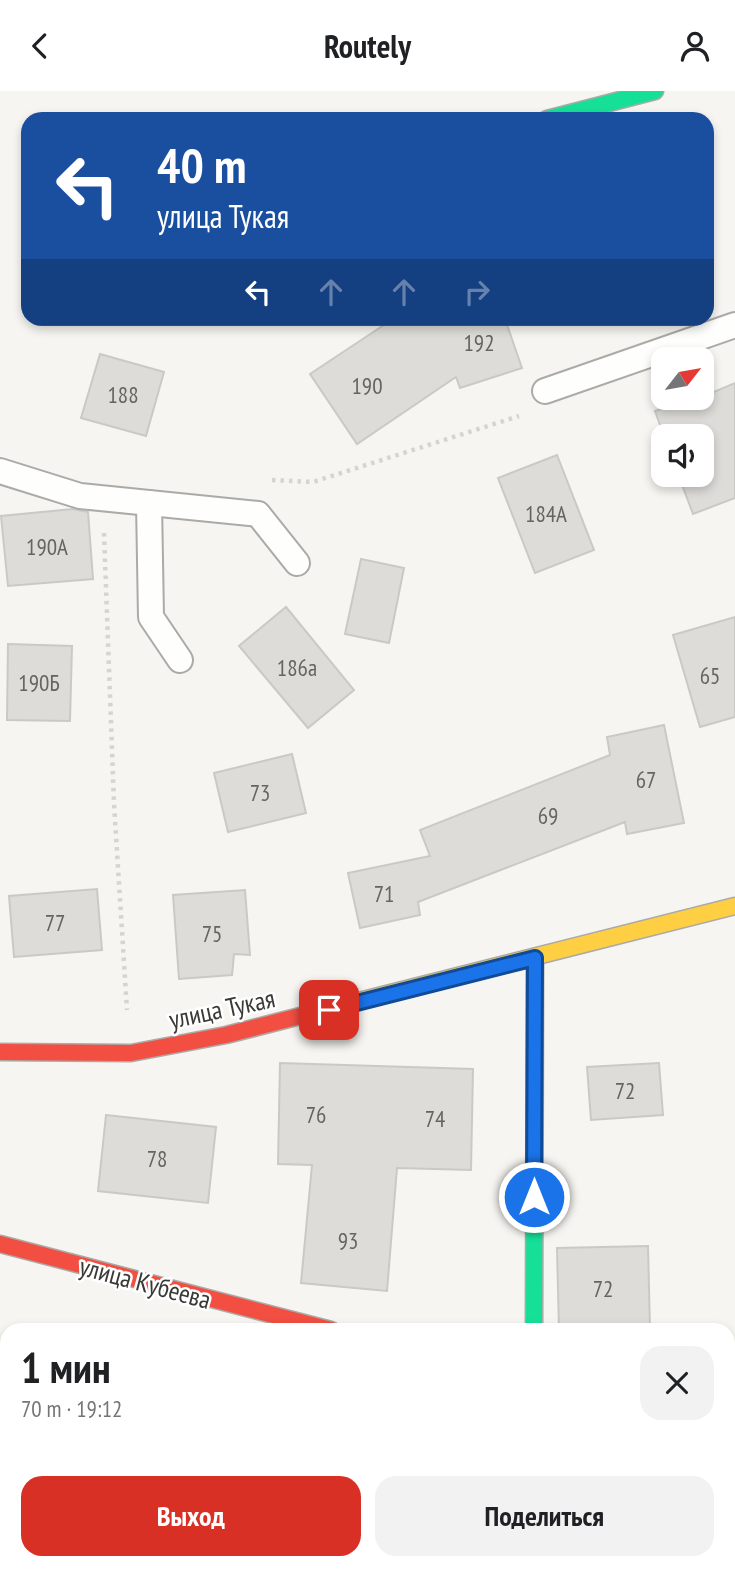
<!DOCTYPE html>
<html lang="ru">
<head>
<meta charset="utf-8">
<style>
	body { margin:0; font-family:"PT Sans Narrow",sans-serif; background:#f2f2f2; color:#202124; height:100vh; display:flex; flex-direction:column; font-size:26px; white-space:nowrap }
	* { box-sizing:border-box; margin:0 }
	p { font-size:23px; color:#757577 }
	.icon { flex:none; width:38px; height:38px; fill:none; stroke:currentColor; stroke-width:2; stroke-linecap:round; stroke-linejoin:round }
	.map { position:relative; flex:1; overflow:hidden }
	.details { position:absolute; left:0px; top:1232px; width:735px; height:247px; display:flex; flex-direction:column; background:#fff; border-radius:21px 21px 0 0; box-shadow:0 4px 10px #0003 }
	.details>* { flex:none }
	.top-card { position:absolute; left:21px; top:21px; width:693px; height:214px; border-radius:21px; box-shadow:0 4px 10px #0003; background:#1a4fa0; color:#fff; overflow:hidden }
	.needle { width:46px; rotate:59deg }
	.buttons { position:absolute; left:651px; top:256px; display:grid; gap:14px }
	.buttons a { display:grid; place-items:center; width:63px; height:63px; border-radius:14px; background:#fff; box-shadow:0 4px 10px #0003; font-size:35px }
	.pin { position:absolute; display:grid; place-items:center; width:60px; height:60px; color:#fff; margin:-30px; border-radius:14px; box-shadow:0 4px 10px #0006 }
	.me { position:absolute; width:77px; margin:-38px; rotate:0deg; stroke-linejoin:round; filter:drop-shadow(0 0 5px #0008) }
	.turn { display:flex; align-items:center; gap:24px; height:147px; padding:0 21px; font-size:32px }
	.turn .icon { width:91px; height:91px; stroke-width:2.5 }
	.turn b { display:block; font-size:49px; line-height:60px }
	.lanes { display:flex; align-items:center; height:66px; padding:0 21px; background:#0003; justify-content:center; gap:35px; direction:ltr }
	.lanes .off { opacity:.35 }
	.round { display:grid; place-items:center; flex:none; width:74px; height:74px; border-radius:21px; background:#f2f2f2 }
	.summary { display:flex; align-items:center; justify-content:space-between; height:119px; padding:0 21px }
	h1 { font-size:42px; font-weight:600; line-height:52px }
	.action { display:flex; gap:14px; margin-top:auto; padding:14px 21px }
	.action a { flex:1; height:80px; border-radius:21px; background:#d93025; color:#fff; font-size:28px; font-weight:600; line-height:80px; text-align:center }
	.action a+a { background:#f2f2f2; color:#202124 }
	header { display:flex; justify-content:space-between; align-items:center; height:91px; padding:0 21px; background:#fff; font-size:32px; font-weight:600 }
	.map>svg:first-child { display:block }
	.building { fill:#dddcd9; stroke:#c9c9c6; stroke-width:2 }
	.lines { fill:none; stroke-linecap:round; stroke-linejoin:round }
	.lane-casing { stroke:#abaaa7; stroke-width:28 }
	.street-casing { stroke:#abaaa7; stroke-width:42 }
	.fast-casing { stroke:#abaaa7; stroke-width:19 }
	.slow-casing { stroke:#abaaa7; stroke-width:19 }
	.jam-casing { stroke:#abaaa7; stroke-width:19 }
	.path { stroke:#d4d4d2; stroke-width:4.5; stroke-dasharray:3.5 5; stroke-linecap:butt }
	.lane { stroke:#fefefd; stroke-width:24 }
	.street { stroke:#fefefd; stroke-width:38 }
	.fast { stroke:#16e098; stroke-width:16 }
	.slow { stroke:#ffcf43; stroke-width:16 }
	.jam { stroke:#f24e42; stroke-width:16 }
	.route-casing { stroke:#114b97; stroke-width:18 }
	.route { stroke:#1a73e8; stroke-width:12 }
	.labels { text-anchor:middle; stroke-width:5; stroke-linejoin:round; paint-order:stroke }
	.number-label { font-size:23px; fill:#646460 }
	.street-label { font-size:26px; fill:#393936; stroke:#fff }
</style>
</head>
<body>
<header><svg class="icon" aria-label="back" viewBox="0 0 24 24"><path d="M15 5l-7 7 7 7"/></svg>Routely<svg class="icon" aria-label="person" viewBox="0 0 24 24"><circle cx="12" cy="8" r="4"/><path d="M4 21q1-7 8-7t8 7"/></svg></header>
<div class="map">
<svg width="735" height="1478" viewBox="0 0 735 1478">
	<rect width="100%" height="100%" fill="#f6f5f1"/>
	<g class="building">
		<polygon points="393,228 505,228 522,277 460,297 456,286 357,353 310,283"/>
		<polygon points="100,263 164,281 146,345 81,327"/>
		<polygon points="735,292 735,407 693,423 678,383 702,383 702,345 664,345 655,320 702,306"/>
		<polygon points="557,364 594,459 535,482 498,387"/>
		<polygon points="73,418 88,421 93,488 8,495 1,425"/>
		<polygon points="361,468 404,477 389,552 345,543"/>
		<polygon points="286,516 354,599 308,637 239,555"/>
		<polygon points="735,526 735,626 700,636 673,544"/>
		<polygon points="8,553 72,555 70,630 7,629"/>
		<polygon points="664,634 684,732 627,743 625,731 418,811 420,824 360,837 348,782 430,765 420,739 610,664 607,646"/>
		<polygon points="292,663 306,722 228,741 214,682"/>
		<polygon points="97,798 102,859 14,866 9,805"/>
		<polygon points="245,799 250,864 234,863 232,884 179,888 173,804"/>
		<polygon points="280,972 473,978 471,1079 397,1077 387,1200 301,1192 312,1074 278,1073"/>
		<polygon points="659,972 663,1024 591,1029 587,976"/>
		<polygon points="106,1024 216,1036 208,1112 98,1100"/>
		<polygon points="648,1155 650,1239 559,1239 557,1157"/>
	</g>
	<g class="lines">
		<defs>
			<g id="lane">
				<polyline points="545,300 735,234"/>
				<polyline points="0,380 80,405 258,423 297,472"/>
				<polyline points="149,412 151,526 180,569"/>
			</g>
			<polyline id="street" points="728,1313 735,1315"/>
			<g id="fast">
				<polyline points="547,28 655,0"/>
				<polyline points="534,1239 535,867"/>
			</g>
			<polyline id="slow" points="355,911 735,815"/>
			<g id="jam">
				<polyline points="0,961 131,962 226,944 355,911"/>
				<polyline points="0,1153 331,1239"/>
			</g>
		</defs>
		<use href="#lane" class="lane-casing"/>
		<use href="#street" class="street-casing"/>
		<use href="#fast" class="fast-casing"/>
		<use href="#slow" class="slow-casing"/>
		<use href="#jam" class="jam-casing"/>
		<g class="path">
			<polyline points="272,389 313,391 519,325"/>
			<polyline points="104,442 114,713 127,919"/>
			<polyline points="153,1478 154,1472"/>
		</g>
		<use href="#lane" class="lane"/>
		<use href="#street" class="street"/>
		<use href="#fast" class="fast"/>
		<use href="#slow" class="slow"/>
		<use href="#jam" class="jam"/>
	</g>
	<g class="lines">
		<defs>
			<polyline id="route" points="329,919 535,867 534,1106"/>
		</defs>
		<use href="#route" class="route-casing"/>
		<use href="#route" class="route"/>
	</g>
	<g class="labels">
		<g class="number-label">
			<text x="479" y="260">192</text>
			<text x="367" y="303">190</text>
			<text x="123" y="312">188</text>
			<text x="546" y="431">184А</text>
			<text x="47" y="464">190А</text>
			<text x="297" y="585">186а</text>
			<text x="710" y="593">65</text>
			<text x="39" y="600">190Б</text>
			<text x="646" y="697">67</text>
			<text x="260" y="710">73</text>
			<text x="548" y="733">69</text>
			<text x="384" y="811">71</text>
			<text x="55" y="840">77</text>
			<text x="212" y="851">75</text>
			<text x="625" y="1008">72</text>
			<text x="316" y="1032">76</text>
			<text x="435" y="1036">74</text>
			<text x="157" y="1076">78</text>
			<text x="348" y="1158">93</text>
			<text x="603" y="1206">72</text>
		</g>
		<g class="street-label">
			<text transform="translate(222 918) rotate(-12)" y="9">улица Тукая</text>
			<text transform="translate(145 1192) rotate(15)" y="9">улица Кубеева</text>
		</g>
	</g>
</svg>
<div class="buttons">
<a><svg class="needle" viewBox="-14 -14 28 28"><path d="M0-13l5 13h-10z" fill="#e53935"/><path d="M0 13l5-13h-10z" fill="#757577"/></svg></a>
<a><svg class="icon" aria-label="sound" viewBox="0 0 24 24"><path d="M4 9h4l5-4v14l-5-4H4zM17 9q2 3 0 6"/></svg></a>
</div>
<div class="pin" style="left:329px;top:919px;background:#d93025"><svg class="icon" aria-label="arrive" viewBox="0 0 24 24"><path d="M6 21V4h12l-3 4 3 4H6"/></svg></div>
<svg class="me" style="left:534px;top:1106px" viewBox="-20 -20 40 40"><circle r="17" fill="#1a73e8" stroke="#fff" stroke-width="3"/><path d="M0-11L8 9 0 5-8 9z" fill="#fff"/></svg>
<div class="top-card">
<div class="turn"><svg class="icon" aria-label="left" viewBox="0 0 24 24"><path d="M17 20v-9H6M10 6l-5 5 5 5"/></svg><div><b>40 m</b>улица Тукая</div></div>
<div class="lanes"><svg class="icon" aria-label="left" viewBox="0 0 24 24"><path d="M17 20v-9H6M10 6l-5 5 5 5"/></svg><svg class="icon off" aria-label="ahead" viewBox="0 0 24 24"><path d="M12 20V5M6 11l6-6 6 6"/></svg><svg class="icon off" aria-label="ahead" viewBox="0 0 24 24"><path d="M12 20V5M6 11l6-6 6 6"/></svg><svg class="icon off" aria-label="right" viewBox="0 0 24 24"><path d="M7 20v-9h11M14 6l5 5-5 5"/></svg></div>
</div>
<section class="details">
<div class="summary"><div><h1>1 мин</h1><p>70 m · 19:12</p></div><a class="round"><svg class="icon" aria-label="close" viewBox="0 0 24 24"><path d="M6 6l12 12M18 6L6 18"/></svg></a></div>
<div class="action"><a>Выход</a><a>Поделиться</a></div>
</section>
</div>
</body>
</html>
